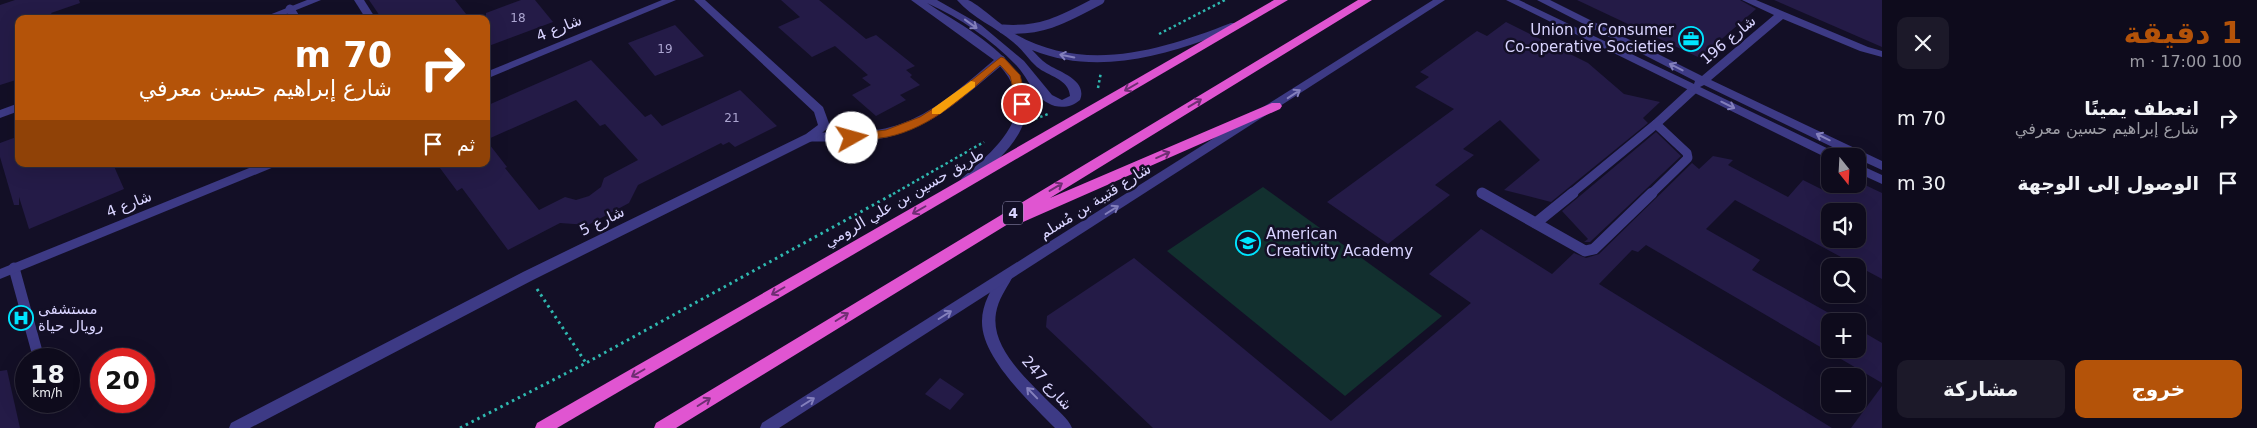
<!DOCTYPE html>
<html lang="ar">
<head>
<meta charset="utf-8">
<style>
	body { margin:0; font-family:"DejaVu Sans",Cairo,sans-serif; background:#1c1929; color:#f1f3f6; direction:rtl; height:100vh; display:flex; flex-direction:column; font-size:19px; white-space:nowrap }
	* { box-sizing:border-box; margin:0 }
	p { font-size:16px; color:#9b9ba3 }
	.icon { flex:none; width:28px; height:28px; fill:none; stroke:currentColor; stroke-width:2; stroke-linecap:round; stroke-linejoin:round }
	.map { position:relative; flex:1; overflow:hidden; direction:ltr }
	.details { display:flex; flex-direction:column; background:#0e0b1c; width:375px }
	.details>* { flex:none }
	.banner { position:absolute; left:15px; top:15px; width:475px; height:152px; border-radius:10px; box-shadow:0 5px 20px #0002,0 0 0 1px #2e2b3b; direction:rtl; background:#b45309; color:#fff; overflow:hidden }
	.needle { width:32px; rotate:162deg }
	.buttons { position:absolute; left:1821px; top:148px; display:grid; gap:10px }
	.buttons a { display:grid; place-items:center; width:45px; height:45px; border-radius:10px; background:#0e0b1c; box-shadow:0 5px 20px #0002,0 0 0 1px #2e2b3b; font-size:25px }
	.speed { position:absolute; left:15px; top:348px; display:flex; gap:10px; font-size:25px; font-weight:700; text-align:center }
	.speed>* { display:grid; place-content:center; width:65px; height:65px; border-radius:50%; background:#0e0b1c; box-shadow:0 5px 20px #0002,0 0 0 1px #2e2b3b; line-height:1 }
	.speed small { font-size:12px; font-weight:400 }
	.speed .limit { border:8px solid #d22; background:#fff; color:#111 }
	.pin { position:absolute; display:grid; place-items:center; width:42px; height:42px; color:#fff; margin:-21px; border:2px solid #fff; border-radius:50%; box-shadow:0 1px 5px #0007 }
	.me { position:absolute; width:55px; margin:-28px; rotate:83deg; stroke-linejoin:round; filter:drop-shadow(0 0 4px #0008) }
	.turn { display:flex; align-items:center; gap:18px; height:105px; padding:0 15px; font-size:22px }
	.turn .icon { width:65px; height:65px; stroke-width:2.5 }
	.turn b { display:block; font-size:35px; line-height:42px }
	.then { display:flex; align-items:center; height:48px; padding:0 15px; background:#0003; gap:10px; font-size:19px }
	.round { display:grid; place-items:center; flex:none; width:52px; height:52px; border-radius:10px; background:#1c1929 }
	.head { display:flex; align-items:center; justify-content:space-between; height:85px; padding:0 15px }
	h1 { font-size:30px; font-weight:800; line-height:38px; color:#b45309 }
	.primary-button { display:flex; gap:10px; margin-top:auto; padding:10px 15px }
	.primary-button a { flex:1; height:58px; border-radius:10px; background:#b45309; color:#fff; font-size:20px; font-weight:800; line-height:58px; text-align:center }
	.primary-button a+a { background:#1c1929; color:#f1f3f6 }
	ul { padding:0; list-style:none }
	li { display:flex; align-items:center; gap:15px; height:65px; padding:0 15px }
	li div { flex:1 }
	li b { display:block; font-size:19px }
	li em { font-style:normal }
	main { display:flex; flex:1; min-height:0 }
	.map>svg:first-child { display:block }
	.green { fill:#12302f }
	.building { fill:#241b47; fill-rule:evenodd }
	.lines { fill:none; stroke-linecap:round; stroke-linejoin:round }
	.path-far1 { stroke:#2fb8b0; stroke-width:2.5; stroke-dasharray:2.5 3; stroke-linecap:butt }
	.path { stroke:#2fb8b0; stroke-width:3; stroke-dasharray:2.5 4; stroke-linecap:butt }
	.service-far1 { stroke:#3d3a85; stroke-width:9 }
	.service { stroke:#3d3a85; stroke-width:11 }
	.minor { fill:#3d3a85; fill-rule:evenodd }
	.tertiary { fill:#3d3a85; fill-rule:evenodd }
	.trunk { fill:#e055d1; fill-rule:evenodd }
	.oneway { stroke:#837fbc }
	.oneway2 { stroke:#6f2e73 }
	.route { fill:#b45309; stroke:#753606 }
	.slow { fill:#f59e0b }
	.labels { text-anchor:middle; stroke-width:5; stroke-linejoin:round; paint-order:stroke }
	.number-label { font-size:12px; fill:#aca6d1 }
	.shield { fill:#130f26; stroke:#9e99be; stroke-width:1 }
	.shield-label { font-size:14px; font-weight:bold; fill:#d9d4ff }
	.street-label { font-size:15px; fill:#d9d4ff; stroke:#130f26 }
	.poi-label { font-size:15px; fill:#d9d4ff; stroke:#130f26; text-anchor:start }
</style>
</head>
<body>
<main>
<section class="details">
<div class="head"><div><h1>1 دقيقة</h1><p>100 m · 17:00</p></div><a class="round"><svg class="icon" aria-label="close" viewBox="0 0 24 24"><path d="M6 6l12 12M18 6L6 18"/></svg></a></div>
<ul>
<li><svg class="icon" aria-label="right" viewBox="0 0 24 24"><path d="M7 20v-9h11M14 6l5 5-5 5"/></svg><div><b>انعطف يمينًا</b><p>شارع إبراهيم حسين معرفي</p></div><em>70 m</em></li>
<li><svg class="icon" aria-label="arrive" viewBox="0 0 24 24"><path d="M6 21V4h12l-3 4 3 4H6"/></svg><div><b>الوصول إلى الوجهة</b></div><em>30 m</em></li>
</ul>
<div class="primary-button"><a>خروج</a><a>مشاركة</a></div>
</section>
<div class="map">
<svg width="1882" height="428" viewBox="0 0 1882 428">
	<rect width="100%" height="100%" fill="#130f26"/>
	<polygon class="green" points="1263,187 1442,316 1345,396 1167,251"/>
	<g class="building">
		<polygon points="15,0 79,0 80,3 51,13 55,19 19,19 19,79 0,85 0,5"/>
		<polygon points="369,0 455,0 470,19 382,19"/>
		<polygon points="521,0 535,0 553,22 486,47 486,13"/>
		<polygon points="781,0 819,0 866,39 876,35 915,66 906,70 912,75 910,77 920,85 900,95 906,100 876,116 852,95 871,85 862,78 868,75 835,46 812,57 778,27 800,17"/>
		<polygon points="1577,0 1740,0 1756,9 1700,58"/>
		<polygon points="1774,0 1882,0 1882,47"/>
		<polygon points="1506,22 1588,63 1624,94 1660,102 1643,118 1648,123 1551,202 1504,190 1540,160 1500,120 1463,149 1474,155 1435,185 1450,195 1388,244 1327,202 1454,109 1415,87 1429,77 1420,72 1477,31 1487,36"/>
		<polygon points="675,25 704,56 655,76 628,43"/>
		<path d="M591,60L645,117L651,114L662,126L740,90L777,126L735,147L729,142L723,145L721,143L638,185L629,203L588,225L560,223L508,250L462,188L457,191L437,164H486V106ZM576,100L600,126L605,124L638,160L604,178L601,187L589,196L576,200L565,197L539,210L505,168L507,167L486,140Z"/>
		<polygon points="1656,132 1681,156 1590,242 1584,242 1588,239 1562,211"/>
		<polygon points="19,136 19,164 113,164 124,189 29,229 19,197 19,205 14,205 0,157 0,143"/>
		<path d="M1713,156L1733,160L1728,165L1788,197L1803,180L1829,193L1837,184H1863L1882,193V279L1735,200L1706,229L1760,260L1752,270L1843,321H1830V349H1858V329L1882,343V383L1646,245L1638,252L1632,250L1599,284L1832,428H1153L1046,327L1047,316L1134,258L1331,421L1471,303L1429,274L1481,229L1552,274L1574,253L1586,258L1599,254L1692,163L1699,169ZM1830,211H1858V239H1830Z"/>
		<polygon points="7,370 20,428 0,428 0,371"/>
		<polygon points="940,378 964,394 950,410 925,394"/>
		<polygon points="1882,386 1882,428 1851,428"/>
	</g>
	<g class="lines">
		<g class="path-far1">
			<polyline points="1159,34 1225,0"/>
			<polyline points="1098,88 1101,72"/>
			<polyline points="1035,119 1048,114"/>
			<polyline points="893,194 984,142"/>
		</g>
		<g class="path">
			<polyline points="537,289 586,363"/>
			<polyline points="460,428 586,363 895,193"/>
		</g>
		<g class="service-far1">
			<polyline points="290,9 296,19"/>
			<path d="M1003,29C1043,32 1066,18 1100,0"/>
			<path d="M810,137C835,137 861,138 886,133C932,123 966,89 1001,60"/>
			<polyline points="1571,194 1656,124 1694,89"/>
			<polyline points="1651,194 1688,158 1687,153 1656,124"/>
		</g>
		<g class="service">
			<polyline points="1482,193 1585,251 1594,249 1652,193"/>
			<polyline points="1536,223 1573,193"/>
			<polyline points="14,268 39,359"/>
		</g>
		<g class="minor">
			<polygon points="307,0 321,0 274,19 259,19"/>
			<polygon points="354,0 364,0 376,19 366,19"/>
			<polygon points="662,0 676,0 486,79 486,72"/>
			<polygon points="694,0 705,0 823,107 830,126 814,140 533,280 250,428 229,428 231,423 523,272 806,134 818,125 814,112"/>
			<polygon points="1506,0 1519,0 1694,84 1695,81 1537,0 1550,0 1702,76 1774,15 1742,0 1756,0 1868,47 1882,51 1882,57 1860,51 1783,19 1711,80 1882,161 1882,170 1858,159 1858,156 1851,156 1704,85 1700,87 1837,153 1839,156 1830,156 1829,159"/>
			<polygon points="19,103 19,111 0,118 0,110"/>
			<polygon points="259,164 276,164 274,167 0,279 0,269"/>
			<polygon points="1858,164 1882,175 1882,184 1858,173"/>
			<path d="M1005,273L1010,274L1012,278C1006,289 998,300 996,313C990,348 1028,380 1049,402C1057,410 1068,418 1072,428H1055C1031,403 981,358 982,321C982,304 992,288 1000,274Z"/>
		</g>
		<g class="tertiary">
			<path d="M911,0H937L981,25L1024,61L1052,95L1062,100L1070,96C1069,79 1048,76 1037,67C1028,59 1022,49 1013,42C996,27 972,18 957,0C960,0 965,0 968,0C977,3 1003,27 1015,34C1085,74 1162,50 1231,23H1239L1240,25C1233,33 1216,37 1205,40C1149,60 1089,73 1032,50C1036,54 1041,60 1047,64C1059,72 1088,80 1080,100C1071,108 1058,109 1048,103C1033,95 1027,76 1016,65C991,39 960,18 927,3C973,33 1060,75 1014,141C1002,158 986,171 970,184H962L960,181L962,178C1001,145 1044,108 994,60Z"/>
			<polygon points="1433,0 1445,0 779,428 760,428 762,423"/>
		</g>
		<g class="trunk">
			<polygon points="1274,0 1288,0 557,428 535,428 537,423"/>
			<polygon points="1358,0 1372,0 1050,198 1272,103 1280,103 1282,106 1280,109 1023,222 1018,223 1013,221 676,428 654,428 656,423"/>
		</g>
	</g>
	<defs><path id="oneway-shaft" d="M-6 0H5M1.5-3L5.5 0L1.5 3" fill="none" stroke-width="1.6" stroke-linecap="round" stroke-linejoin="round" transform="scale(1.25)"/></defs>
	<g class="oneway">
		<use href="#oneway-shaft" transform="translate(971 24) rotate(36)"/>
		<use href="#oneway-shaft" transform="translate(1067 56) rotate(-169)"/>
		<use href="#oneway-shaft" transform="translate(1676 67) rotate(-153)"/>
		<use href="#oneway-shaft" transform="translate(1294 94) rotate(-33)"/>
		<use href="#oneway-shaft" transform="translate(1728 105) rotate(26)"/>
		<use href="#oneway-shaft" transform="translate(1823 137) rotate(-154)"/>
		<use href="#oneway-shaft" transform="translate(1112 210) rotate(-32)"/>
		<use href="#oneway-shaft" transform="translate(945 315) rotate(-32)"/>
		<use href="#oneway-shaft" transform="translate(1032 393) rotate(-134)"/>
		<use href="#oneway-shaft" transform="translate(808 402) rotate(-32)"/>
	</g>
	<g class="oneway2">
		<use href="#oneway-shaft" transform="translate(1131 87) rotate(150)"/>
		<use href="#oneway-shaft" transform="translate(1195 103) rotate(-31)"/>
		<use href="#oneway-shaft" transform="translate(1163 155) rotate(-24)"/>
		<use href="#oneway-shaft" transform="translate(1056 187) rotate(-31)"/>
		<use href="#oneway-shaft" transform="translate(919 210) rotate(150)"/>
		<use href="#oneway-shaft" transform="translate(778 291) rotate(150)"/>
		<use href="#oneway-shaft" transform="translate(842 317) rotate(-32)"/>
		<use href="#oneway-shaft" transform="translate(638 373) rotate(150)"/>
		<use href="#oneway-shaft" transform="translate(704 402) rotate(-32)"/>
	</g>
	<path class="route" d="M1001,57L1004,58L1020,75L1027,104L1026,106H1019L1017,104L1010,76L1000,65C966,94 932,128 887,137C875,139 864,140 852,141L847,138L852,134L886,130L920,117L947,100Z"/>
	<polygon class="slow" points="971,81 975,82 975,87 940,114 932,114 932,109"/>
	<defs>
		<symbol id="office-ring" viewBox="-11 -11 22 22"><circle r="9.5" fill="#130f26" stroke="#00e5ff" stroke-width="1.5"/><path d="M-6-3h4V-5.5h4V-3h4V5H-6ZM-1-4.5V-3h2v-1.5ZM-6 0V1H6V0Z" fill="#00e5ff"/></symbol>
		<symbol id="school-ring" viewBox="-11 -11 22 22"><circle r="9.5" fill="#130f26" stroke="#00e5ff" stroke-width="1.5"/><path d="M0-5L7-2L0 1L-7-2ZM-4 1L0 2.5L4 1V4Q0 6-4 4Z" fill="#00e5ff"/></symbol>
		<symbol id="hospital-ring" viewBox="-11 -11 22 22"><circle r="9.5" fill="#130f26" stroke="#00e5ff" stroke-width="1.5"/><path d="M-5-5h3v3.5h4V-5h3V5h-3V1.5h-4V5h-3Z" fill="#00e5ff"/></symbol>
	</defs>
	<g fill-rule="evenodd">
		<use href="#office-ring" x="1677" y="25" width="28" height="28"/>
		<use href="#school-ring" x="1234" y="229" width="28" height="28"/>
		<use href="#hospital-ring" x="7" y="304" width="28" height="28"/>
	</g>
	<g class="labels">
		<g class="number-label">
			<text x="518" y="22">18</text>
			<text x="665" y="53">19</text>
			<text x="732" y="122">21</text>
		</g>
		<rect class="shield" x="1003" y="201.5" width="20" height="23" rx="4"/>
		<g class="shield-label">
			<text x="1013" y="218">4</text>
		</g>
		<g class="street-label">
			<text transform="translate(559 28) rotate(-22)" y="5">شارع 4</text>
			<text transform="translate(1728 40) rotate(-40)" y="5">شارع 196</text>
			<text transform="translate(904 198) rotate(-30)" y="5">طريق حسين بن علي الرومي</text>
			<text transform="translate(1095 201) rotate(-32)" y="5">شارع قتيبة بن مُسلم</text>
			<text transform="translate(129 204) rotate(-22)" y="5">شارع 4</text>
			<text transform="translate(602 221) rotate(-26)" y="5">شارع 5</text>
			<text transform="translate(1047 383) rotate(48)" y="5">شارع 247</text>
		</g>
		<g class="poi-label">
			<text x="1674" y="35" text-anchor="end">Union of Consumer<tspan x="1674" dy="17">Co-operative Societies</tspan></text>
			<text x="1266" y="239">American<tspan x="1266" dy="17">Creativity Academy</tspan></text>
			<text x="38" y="314">مستشفى<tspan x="38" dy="17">رويال حياة</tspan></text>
		</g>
	</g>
</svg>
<div class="buttons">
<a><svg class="needle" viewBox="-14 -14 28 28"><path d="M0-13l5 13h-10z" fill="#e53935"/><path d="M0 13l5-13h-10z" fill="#9b9ba3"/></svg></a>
<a><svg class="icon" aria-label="sound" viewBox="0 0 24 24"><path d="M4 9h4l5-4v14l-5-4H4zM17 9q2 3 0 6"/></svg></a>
<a><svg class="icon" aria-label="search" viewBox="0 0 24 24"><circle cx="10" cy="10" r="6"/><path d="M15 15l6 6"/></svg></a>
<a>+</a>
<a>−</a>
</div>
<div class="speed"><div>18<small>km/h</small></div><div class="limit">20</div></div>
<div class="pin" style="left:1022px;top:104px;background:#d93025"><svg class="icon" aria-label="arrive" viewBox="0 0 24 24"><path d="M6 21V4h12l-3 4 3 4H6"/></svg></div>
<svg class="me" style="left:852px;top:138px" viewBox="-20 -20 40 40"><circle r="19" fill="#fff"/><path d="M0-13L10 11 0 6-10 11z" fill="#b45309"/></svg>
<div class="banner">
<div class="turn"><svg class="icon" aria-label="right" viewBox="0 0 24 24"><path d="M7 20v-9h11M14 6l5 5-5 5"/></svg><div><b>70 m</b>شارع إبراهيم حسين معرفي</div></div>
<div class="then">ثم<svg class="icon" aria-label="arrive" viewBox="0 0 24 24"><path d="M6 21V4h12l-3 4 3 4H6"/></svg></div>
</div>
</div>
</main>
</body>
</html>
